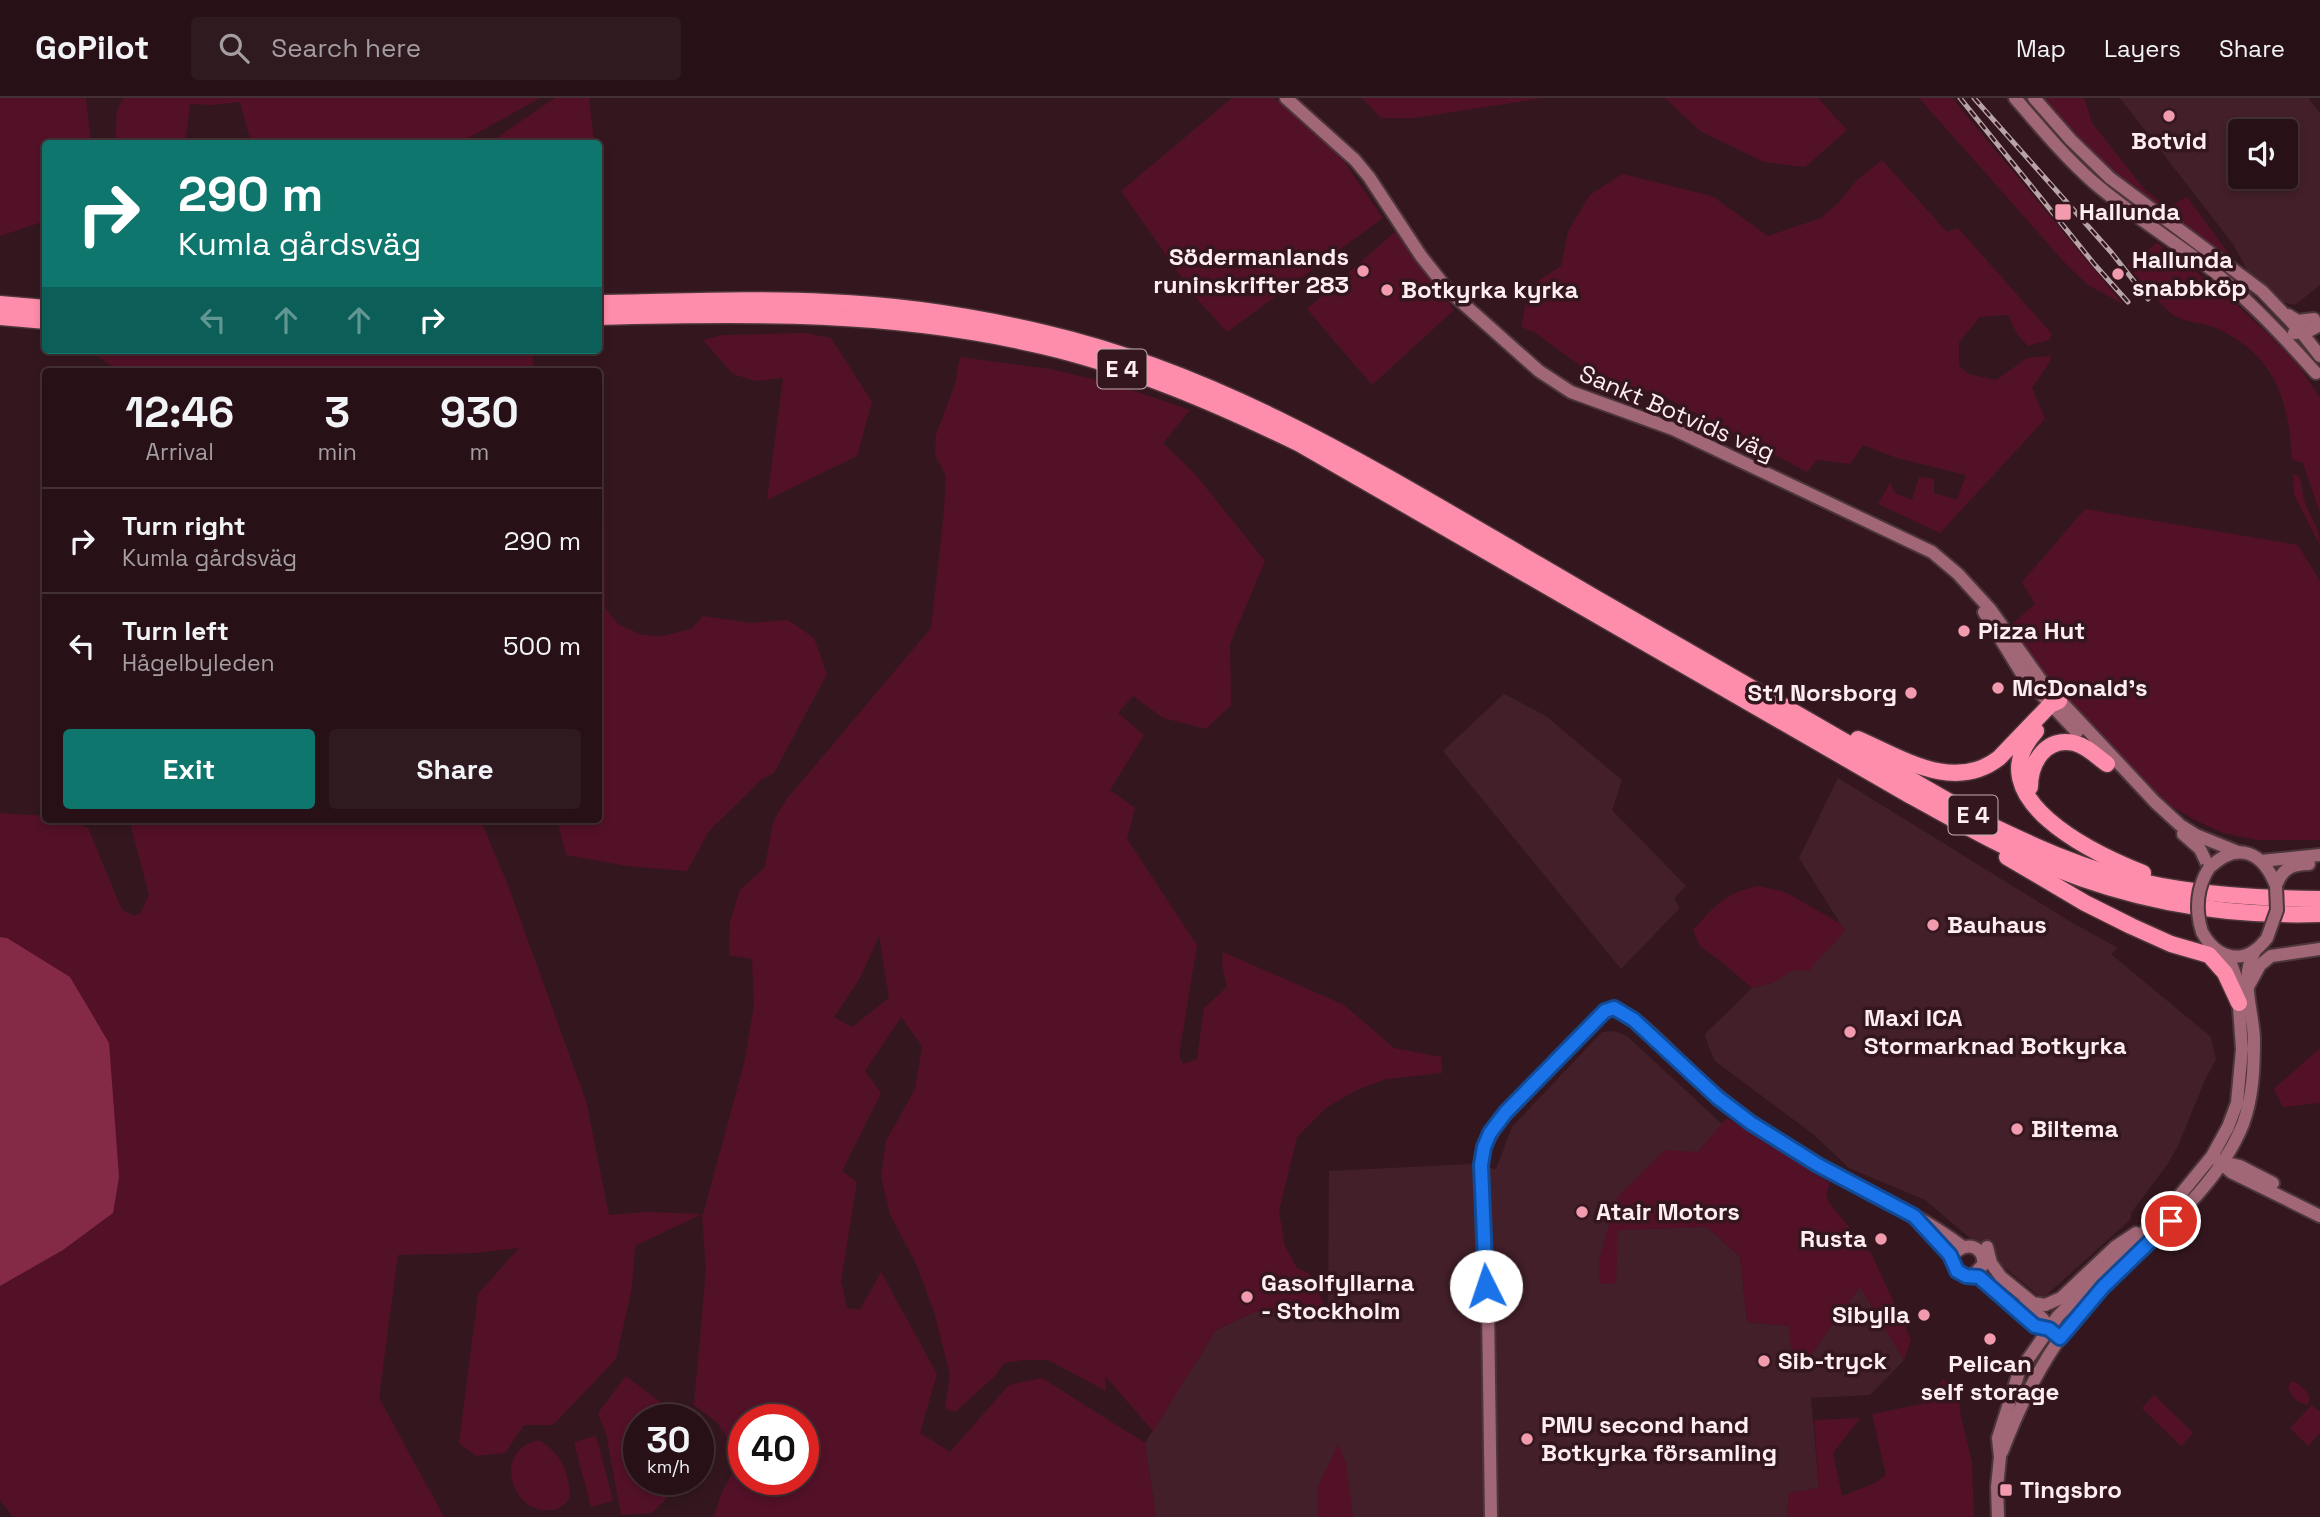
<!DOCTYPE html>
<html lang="en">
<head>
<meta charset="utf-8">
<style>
	body { margin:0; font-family:"Space Grotesk",sans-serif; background:#2f1a1f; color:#f1f3f6; height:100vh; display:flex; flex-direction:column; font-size:26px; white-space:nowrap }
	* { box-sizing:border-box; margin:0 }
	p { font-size:23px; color:#a49da1 }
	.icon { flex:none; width:38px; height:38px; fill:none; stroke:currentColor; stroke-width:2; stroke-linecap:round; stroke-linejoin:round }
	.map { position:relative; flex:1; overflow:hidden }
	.sheet { position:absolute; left:42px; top:270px; width:560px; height:455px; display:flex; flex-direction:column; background:#271116; border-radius:7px; box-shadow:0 4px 10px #0003,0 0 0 2px #433135 }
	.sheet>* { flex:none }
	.top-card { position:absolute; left:42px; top:42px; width:560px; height:214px; border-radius:7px; box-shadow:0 4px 10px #0003,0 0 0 2px #433135; background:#0f766e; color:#fff; overflow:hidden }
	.controls { position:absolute; left:2228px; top:21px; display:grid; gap:14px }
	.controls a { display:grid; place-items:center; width:70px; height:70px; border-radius:7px; background:#271116; box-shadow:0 4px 10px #0003,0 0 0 2px #433135; font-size:35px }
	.speed { position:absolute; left:623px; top:1306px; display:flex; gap:14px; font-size:35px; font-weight:700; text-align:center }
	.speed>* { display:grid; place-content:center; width:91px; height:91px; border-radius:50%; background:#271116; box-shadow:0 4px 10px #0003,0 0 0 2px #433135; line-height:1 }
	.speed small { font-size:18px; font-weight:400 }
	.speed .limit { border:10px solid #d22; background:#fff; color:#111 }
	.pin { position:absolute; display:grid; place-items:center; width:60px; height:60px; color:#fff; margin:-30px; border:4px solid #fff; border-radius:50%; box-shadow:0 2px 7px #0007 }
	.me { position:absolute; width:77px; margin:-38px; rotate:356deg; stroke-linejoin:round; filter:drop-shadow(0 0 5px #0008) }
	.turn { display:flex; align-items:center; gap:24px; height:147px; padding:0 21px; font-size:32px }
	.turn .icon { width:91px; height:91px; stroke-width:2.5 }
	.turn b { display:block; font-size:49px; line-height:60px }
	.lanes { display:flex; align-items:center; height:66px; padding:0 21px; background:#0003; justify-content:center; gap:35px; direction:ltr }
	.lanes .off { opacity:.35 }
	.eta { display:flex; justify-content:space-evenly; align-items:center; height:119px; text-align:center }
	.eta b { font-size:42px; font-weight:800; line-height:49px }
	.primary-button { display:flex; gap:14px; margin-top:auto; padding:14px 21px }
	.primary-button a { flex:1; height:80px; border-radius:7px; background:#0f766e; color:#fff; font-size:28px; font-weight:800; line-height:80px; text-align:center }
	.primary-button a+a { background:#2f1a1f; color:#f1f3f6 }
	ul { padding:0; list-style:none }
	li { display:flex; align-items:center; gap:21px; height:105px; padding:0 21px; border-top:2px solid #433135 }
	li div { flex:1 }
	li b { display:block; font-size:26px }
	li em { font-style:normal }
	header { display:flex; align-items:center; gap:42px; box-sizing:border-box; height:98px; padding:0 35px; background:#271116; border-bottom:2px solid #433135 }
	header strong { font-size:33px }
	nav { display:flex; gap:38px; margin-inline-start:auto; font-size:24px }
	.search { width:490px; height:63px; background:#2f1a1f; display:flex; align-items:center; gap:18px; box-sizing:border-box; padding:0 24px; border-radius:7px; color:#a49da1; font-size:26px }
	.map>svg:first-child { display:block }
	.built { fill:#431f29; fill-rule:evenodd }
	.green { fill:#531128; fill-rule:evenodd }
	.water { fill:#842a47 }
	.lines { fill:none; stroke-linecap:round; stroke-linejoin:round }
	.secondary-casing { stroke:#4c363b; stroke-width:16 }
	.highway-casing { stroke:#4c363b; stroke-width:19 }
	.secondary { stroke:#a16776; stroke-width:12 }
	.highway { stroke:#fd8daa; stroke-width:16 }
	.rail-casing { stroke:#b8a3a7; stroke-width:5 }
	.rail { stroke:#34171e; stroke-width:2.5; stroke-dasharray:8; stroke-linecap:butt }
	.secondary-bridge-casing { stroke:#4c363b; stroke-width:16; stroke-linecap:butt }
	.secondary-bridge { stroke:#a16776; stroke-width:12 }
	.route-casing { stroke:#114b97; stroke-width:18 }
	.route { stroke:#1a73e8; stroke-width:12 }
	.poi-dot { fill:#f29aae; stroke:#34171e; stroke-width:2.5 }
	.labels { text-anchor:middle; stroke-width:7; stroke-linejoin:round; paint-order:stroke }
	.shield { fill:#34171e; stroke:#c2aeb2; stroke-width:2 }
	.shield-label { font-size:23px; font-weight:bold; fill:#ffeef1 }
	.poi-label { font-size:24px; font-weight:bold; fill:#ffeef1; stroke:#34171e; text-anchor:start }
	.street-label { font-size:24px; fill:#ffeef1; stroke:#34171e }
</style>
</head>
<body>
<header>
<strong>GoPilot</strong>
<div class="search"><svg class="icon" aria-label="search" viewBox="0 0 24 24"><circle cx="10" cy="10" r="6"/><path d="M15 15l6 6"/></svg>Search here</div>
<nav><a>Map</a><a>Layers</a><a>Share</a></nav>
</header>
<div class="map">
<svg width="2320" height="1419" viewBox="0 0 2320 1419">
	<rect width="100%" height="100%" fill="#34171e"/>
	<g class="built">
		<path d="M2120,0H2308L2320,15V187L2295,207L2278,203L2250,177L2233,146ZM2240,33H2286V79H2240Z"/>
		<polygon points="1504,596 1546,618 1622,682 1612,712 1686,788 1674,801 1680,810 1621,871 1443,653"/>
		<polygon points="1838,680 2071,824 2118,850 2111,856 2211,939 2216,961 2205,982 2178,1048 2167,1067 2131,1115 2131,1121 2042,1201 1925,1102 1849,1070 1813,1036 1715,963 1708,947 1705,936 1752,890 1774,884 1845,833 1799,760"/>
		<polygon points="1615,933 1628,939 1722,1026 1698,1054 1618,1100 1616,1184 1617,1132 1707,1129 1740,1159 1747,1224 1789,1228 1807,1262 1860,1188 1904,1262 1870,1297 1811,1300 1819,1390 1789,1395 1787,1419 1156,1419 1145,1345 1216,1232 1254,1214 1328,1214 1329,1073 1472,1066 1496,1071 1512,1029 1602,934"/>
	</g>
	<g class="green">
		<polygon points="0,0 86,0 91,45 46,46 45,123 0,138"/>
		<polygon points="123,0 540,0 459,45 251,45 240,4 213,7 190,6 185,45 115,45 117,13"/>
		<polygon points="555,0 589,0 594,45 489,45"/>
		<polygon points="1232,0 1274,0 1339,56 1383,120 1227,234 1197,201 1121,93"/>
		<polygon points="1362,0 1543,0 1414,20 1381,20"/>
		<polygon points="1665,0 1818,0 1847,32 1805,69 1764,64 1700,33"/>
		<polygon points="1919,0 1952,0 2123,206 2088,187 2066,166"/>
		<polygon points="2039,0 2084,0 2092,25 2144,91 2166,108 2171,108 2187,99 2233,162 2228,161 2116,78"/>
		<polygon points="1882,62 1947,134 1958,130 2052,236 2049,242 2028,248 2017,236 2008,217 1980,219 1959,244 1959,267 1968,276 1996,282 2027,260 2051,258 2049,265 2032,290 2045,321 1940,435 1878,406 1890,385 1895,395 1912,402 1919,379 1934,381 1934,395 1957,402 1966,377 1897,360 1863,347 1850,366 1817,362 1807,374 1657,295 1600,282 1534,234 1521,229 1529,189 1561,168 1568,133 1590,97 1622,76 1712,98 1768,138 1821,120 1839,104 1856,83"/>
		<polygon points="1395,134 1454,212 1372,287 1307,211"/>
		<path d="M2157,145L2221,192L2272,240L2299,268L2320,300V415L2303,365L2292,362C2289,302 2275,257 2216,230C2204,225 2185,224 2175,218C2165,212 2136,177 2127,167Z"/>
		<polygon points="806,235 831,240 872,304 857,358 767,402 783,280 755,283 733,276 703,242 723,237"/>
		<polygon points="89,252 533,252 533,269 544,273 119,273"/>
		<path d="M960,259L1051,271L1117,287L1190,312L1163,345L1195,376L1265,463L1230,546L1231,607L1206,631L1163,620L1133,598L1118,615L1144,637L1110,692L1135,710L1127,741L1197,847L1179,958L1183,966L1197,961L1204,910L1227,889L1222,866L1223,854L1344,907L1394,950L1441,959L1442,975L1386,981L1357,992L1327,1009L1297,1039L1279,1113L1285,1148L1297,1170L1310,1176L1328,1215L1254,1214L1216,1232L1153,1333L1105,1278L1106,1293L1048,1262H1023L1004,1265L995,1278L955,1314L945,1311L950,1277L934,1214L917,1168L890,1116L881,1079L886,1043L915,991L922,948L901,919L865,973L881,995L842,1073L857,1084L841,1183L847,1210L860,1212L881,1174L937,1276L920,1335L950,1354L1009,1287L1042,1280L1145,1345L1156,1419H714L721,1396L740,1361L718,1325L694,1307L706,1171L702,1116L635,1148L632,1190L616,1261L553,1327H524L505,1355L476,1358L459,1345L478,1196L519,1150L476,1155L398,1157L379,1300L444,1419H13L0,1402V1188L63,1152L113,1115L7,840L0,839V715L45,718L46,721H66L88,730L122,812L135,818L141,814L149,797L129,721H480L506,782L586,1003L609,1117L646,1114L703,1116L744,966L754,907L752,861L729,857L730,823L740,792L765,769L773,724L786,702L931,530L944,413L946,378L935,357L936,337L955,286ZM879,838L889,900L852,929L834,919L860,880ZM744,1321H803V1381H744Z"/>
		<polygon points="599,371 604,379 605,510 618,526 642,537 663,538 691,531 703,518 751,525 788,522 814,540 827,576 774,675 762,681 709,733 687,773 627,768 566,757 557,721 598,721"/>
		<path d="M2293,376L2299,378C2302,386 2302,394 2304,402C2309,418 2320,429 2320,447L2294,397Z"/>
		<polygon points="2085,411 2298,447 2320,483 2320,742 2257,742 2223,735 2193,721 2161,702 2046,577 2011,527 2035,506 2022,484"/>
		<path d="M1758,788L1785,794L1841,826L1845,833L1808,873L1794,872L1774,884L1752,890L1723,865L1700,848L1693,832C1715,808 1724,795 1758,788Z"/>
		<polygon points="2320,950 2320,1005 2283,1009 2274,991"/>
		<polygon points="1727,1020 1830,1085 1826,1097 1830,1106 1872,1157 1911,1242 1904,1262 1860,1189 1807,1262 1792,1263 1789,1228 1747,1224 1740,1159 1707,1129 1618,1132 1616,1185 1600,1186 1599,1162 1617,1100 1665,1052 1698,1054"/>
		<polygon points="626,1278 663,1306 666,1321 639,1321 639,1381 679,1381 680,1387 652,1415 621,1417 606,1335 598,1315"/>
		<polygon points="1943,1281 1957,1289 1961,1319 1972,1364 1974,1419 1787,1419 1789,1395 1819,1390 1814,1322 1860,1320 1833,1355 1842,1398 1875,1385 1886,1377 1872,1316 1922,1306"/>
		<path d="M2291,1284L2297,1285L2308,1295L2310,1302L2307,1307C2297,1305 2291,1299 2288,1289Z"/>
		<polygon points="2154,1297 2193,1335 2181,1348 2142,1310"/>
		<polygon points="2312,1307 2320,1314 2320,1335 2308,1348 2290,1330"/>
		<polygon points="596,1338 613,1403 591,1409 574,1344"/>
		<path d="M539,1342C562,1357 569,1373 570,1400C567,1403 562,1410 557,1411C556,1412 548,1412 547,1412C516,1413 497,1367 524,1348C528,1345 535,1344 539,1342Z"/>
		<polygon points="1338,1346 1346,1366 1353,1419 1317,1419 1317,1390"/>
	</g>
	<polygon class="water" points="0,839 7,840 70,879 109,945 119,1079 113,1115 63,1152 0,1188"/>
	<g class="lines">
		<defs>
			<g id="secondary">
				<polyline points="1286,0 1355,62 1369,79 1421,158 1448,192 1539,273 1571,294 1673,331 1932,454 1958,476 1990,511 2040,581 2155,704 2180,727 2196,737 2238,754"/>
				<path d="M2015,0C2040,29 2064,58 2092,83C2131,117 2176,144 2217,176C2253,206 2285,240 2316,275"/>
				<polyline points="2034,0 2071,42 2110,80 2262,193 2302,235 2320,258"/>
				<polyline points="2288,217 2298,223 2314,221"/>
				<polyline points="2294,235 2307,234 2320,227"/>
				<polyline points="1984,514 2022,576 2077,634"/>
				<path d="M2183,736L2200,751L2209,770C2238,742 2263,754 2276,788"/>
				<polyline points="2261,763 2320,757"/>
				<path d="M2276,788C2282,771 2291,766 2309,766"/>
				<path d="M2202,834C2218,863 2246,868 2267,840"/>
				<polyline points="2249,887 2260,867 2271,858 2320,851"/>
				<polyline points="2215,1060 2231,1074 2320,1118"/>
				<polyline points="2222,1064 2240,1068 2273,1085"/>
				<polyline points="1921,1127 1950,1157 1957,1173 1966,1178 1979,1179 2035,1228 2049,1231"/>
				<polyline points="1987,1149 1991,1165 2001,1179 2033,1205 2045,1207 2061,1200 2115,1149 2136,1135"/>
				<path d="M1957,1153C1970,1143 1985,1151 1983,1167L1973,1177"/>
				<polyline points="2025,1205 2042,1220 2053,1234"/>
				<path d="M2002,1354C2022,1301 2048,1249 2087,1206C2138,1149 2214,1099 2243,1026C2253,999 2254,969 2254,941C2253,912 2239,879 2255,853"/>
				<path d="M1491,1419L1488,1210L1481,1067L1484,1049L1498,1024L1605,913L1614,910C1639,919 1674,959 1695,978C1733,1013 1774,1043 1820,1068C1868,1094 1919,1116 1963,1149"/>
				<polyline points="1998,1419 1997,1389 2000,1359 1998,1340 2019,1274 2058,1218 2171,1108 2212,1058 2228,1029 2237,1005 2242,951 2237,882 2232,868 2225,857"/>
			</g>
			<g id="highway">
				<path d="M598,205C675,204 751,200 827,204C900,207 974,218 1045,235C1225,277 1381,375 1539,467C1688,554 1838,639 1988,726C2036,749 2086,772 2138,783C2199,797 2258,800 2320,801"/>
				<polyline points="0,206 46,210"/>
				<polyline points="0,219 46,223"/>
				<path d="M598,219C750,215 894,213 1042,248C1132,269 1217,306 1300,346L1911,698C1957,723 2004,751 2054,770C2138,804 2229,819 2320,816"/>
				<path d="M2036,633C1975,700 2095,756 2143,775"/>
				<path d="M1858,641C1902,660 1954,695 1999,660L2050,607L2059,603"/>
				<path d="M2030,689C2030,664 2046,639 2074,645C2087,648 2097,659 2107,666"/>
				<polyline points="2007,759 2085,805 2131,828 2171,846 2209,857 2225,875 2239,905"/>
			</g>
		</defs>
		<use href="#secondary" class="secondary-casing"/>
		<use href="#highway" class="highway-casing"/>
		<use href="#secondary" class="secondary"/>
		<use href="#highway" class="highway"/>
		<defs>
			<g id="rail">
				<polyline points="1960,0 2095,167 2128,204"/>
				<polyline points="1974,0 2111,154 2148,201"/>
			</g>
		</defs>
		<use href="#rail" class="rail-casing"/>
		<use href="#rail" class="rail"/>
		<defs>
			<g id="secondary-bridge">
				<path d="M2202,834C2195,812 2197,789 2209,770"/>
				<polyline points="2267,840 2277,812 2276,788"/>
			</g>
		</defs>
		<use href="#secondary-bridge" class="secondary-bridge-casing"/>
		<use href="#secondary-bridge" class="secondary-bridge"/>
	</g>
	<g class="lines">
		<defs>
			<polyline id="route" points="1486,1188 1481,1067 1484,1049 1490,1035 1506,1014 1605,913 1614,910 1634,922 1718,1000 1751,1025 1818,1067 1914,1118 1950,1157 1957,1173 1966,1178 1979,1179 2035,1228 2049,1231 2060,1240 2103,1189 2171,1123"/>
		</defs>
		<use href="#route" class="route-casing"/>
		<use href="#route" class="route"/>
	</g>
	<g class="poi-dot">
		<circle cx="2169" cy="18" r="7"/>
		<rect x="2054" y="105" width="18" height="18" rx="3.5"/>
		<circle cx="1363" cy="173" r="7"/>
		<circle cx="2118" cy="176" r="7"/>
		<circle cx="1387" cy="192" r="7"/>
		<circle cx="1964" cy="533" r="7"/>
		<circle cx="1998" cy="590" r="7"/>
		<circle cx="1911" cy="595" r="7"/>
		<circle cx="1933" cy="827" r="7"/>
		<circle cx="1850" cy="934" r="7"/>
		<circle cx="2017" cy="1031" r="7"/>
		<circle cx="1582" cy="1114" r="7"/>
		<circle cx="1881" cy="1141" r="7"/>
		<circle cx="1247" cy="1199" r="7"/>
		<circle cx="1924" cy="1217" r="7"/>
		<circle cx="1990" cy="1241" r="7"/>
		<circle cx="1764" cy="1263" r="7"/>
		<circle cx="1527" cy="1341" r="7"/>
		<rect x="1999" y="1385" width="14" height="14" rx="3.5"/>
	</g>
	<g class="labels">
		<g class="shield">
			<rect x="1097.5" y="251.5" width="49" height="39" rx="5"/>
			<rect x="1948.5" y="697.5" width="49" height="39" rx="5"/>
		</g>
		<g class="shield-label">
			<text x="1122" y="279">E 4</text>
			<text x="1973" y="725">E 4</text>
		</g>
		<g class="poi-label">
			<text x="2169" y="51" text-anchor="middle">Botvid</text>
			<text x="2079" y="122">Hallunda</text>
			<text x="1349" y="167" text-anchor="end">Södermanlands<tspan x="1349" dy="28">runinskrifter 283</tspan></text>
			<text x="2132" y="170">Hallunda<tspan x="2132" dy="28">snabbköp</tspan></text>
			<text x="1401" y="200">Botkyrka kyrka</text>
			<text x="1978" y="541">Pizza Hut</text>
			<text x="2012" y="598">McDonald's</text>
			<text x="1897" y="603" text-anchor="end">St1 Norsborg</text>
			<text x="1947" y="835">Bauhaus</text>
			<text x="1864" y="928">Maxi ICA<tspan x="1864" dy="28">Stormarknad Botkyrka</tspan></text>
			<text x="2031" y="1039">Biltema</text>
			<text x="1596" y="1122">Atair Motors</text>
			<text x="1867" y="1149" text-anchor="end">Rusta</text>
			<text x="1261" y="1193">Gasolfyllarna<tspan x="1261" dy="28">- Stockholm</tspan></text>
			<text x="1910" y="1225" text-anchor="end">Sibylla</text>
			<text x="1778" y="1271">Sib-tryck</text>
			<text x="1990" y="1274" text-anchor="middle">Pelican<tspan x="1990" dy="28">self storage</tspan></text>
			<text x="1541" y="1335">PMU second hand<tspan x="1541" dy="28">Botkyrka församling</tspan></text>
			<text x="2020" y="1400">Tingsbro</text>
		</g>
		<g class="street-label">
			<text transform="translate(1677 315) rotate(23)" y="8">Sankt Botvids väg</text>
		</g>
	</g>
</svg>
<div class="controls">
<a><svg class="icon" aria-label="sound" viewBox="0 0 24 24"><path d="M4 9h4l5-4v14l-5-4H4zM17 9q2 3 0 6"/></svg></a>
</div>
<div class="speed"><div>30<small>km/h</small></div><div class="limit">40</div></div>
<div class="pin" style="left:2171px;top:1123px;background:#d93025"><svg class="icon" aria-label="arrive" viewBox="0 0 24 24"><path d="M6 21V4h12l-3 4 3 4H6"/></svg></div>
<svg class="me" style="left:1486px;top:1188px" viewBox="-20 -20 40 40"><circle r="19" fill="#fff"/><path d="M0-13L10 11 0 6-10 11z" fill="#1a73e8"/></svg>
<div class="top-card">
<div class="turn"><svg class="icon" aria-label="right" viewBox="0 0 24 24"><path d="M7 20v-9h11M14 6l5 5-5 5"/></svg><div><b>290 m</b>Kumla gårdsväg</div></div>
<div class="lanes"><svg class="icon off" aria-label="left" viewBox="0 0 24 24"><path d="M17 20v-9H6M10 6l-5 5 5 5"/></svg><svg class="icon off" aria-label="ahead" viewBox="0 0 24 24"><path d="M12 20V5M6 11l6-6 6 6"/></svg><svg class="icon off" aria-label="ahead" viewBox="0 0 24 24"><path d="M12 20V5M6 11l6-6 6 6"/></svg><svg class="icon" aria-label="right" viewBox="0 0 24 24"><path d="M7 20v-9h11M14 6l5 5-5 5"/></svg></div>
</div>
<section class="sheet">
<div class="eta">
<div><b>12:46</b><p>Arrival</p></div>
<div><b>3</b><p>min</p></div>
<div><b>930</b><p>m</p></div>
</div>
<ul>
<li><svg class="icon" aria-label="right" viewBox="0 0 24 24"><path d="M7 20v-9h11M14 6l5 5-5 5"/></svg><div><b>Turn right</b><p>Kumla gårdsväg</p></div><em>290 m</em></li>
<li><svg class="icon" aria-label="left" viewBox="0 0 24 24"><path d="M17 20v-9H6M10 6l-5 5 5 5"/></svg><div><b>Turn left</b><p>Hågelbyleden</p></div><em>500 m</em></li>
</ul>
<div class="primary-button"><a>Exit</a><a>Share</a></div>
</section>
</div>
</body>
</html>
